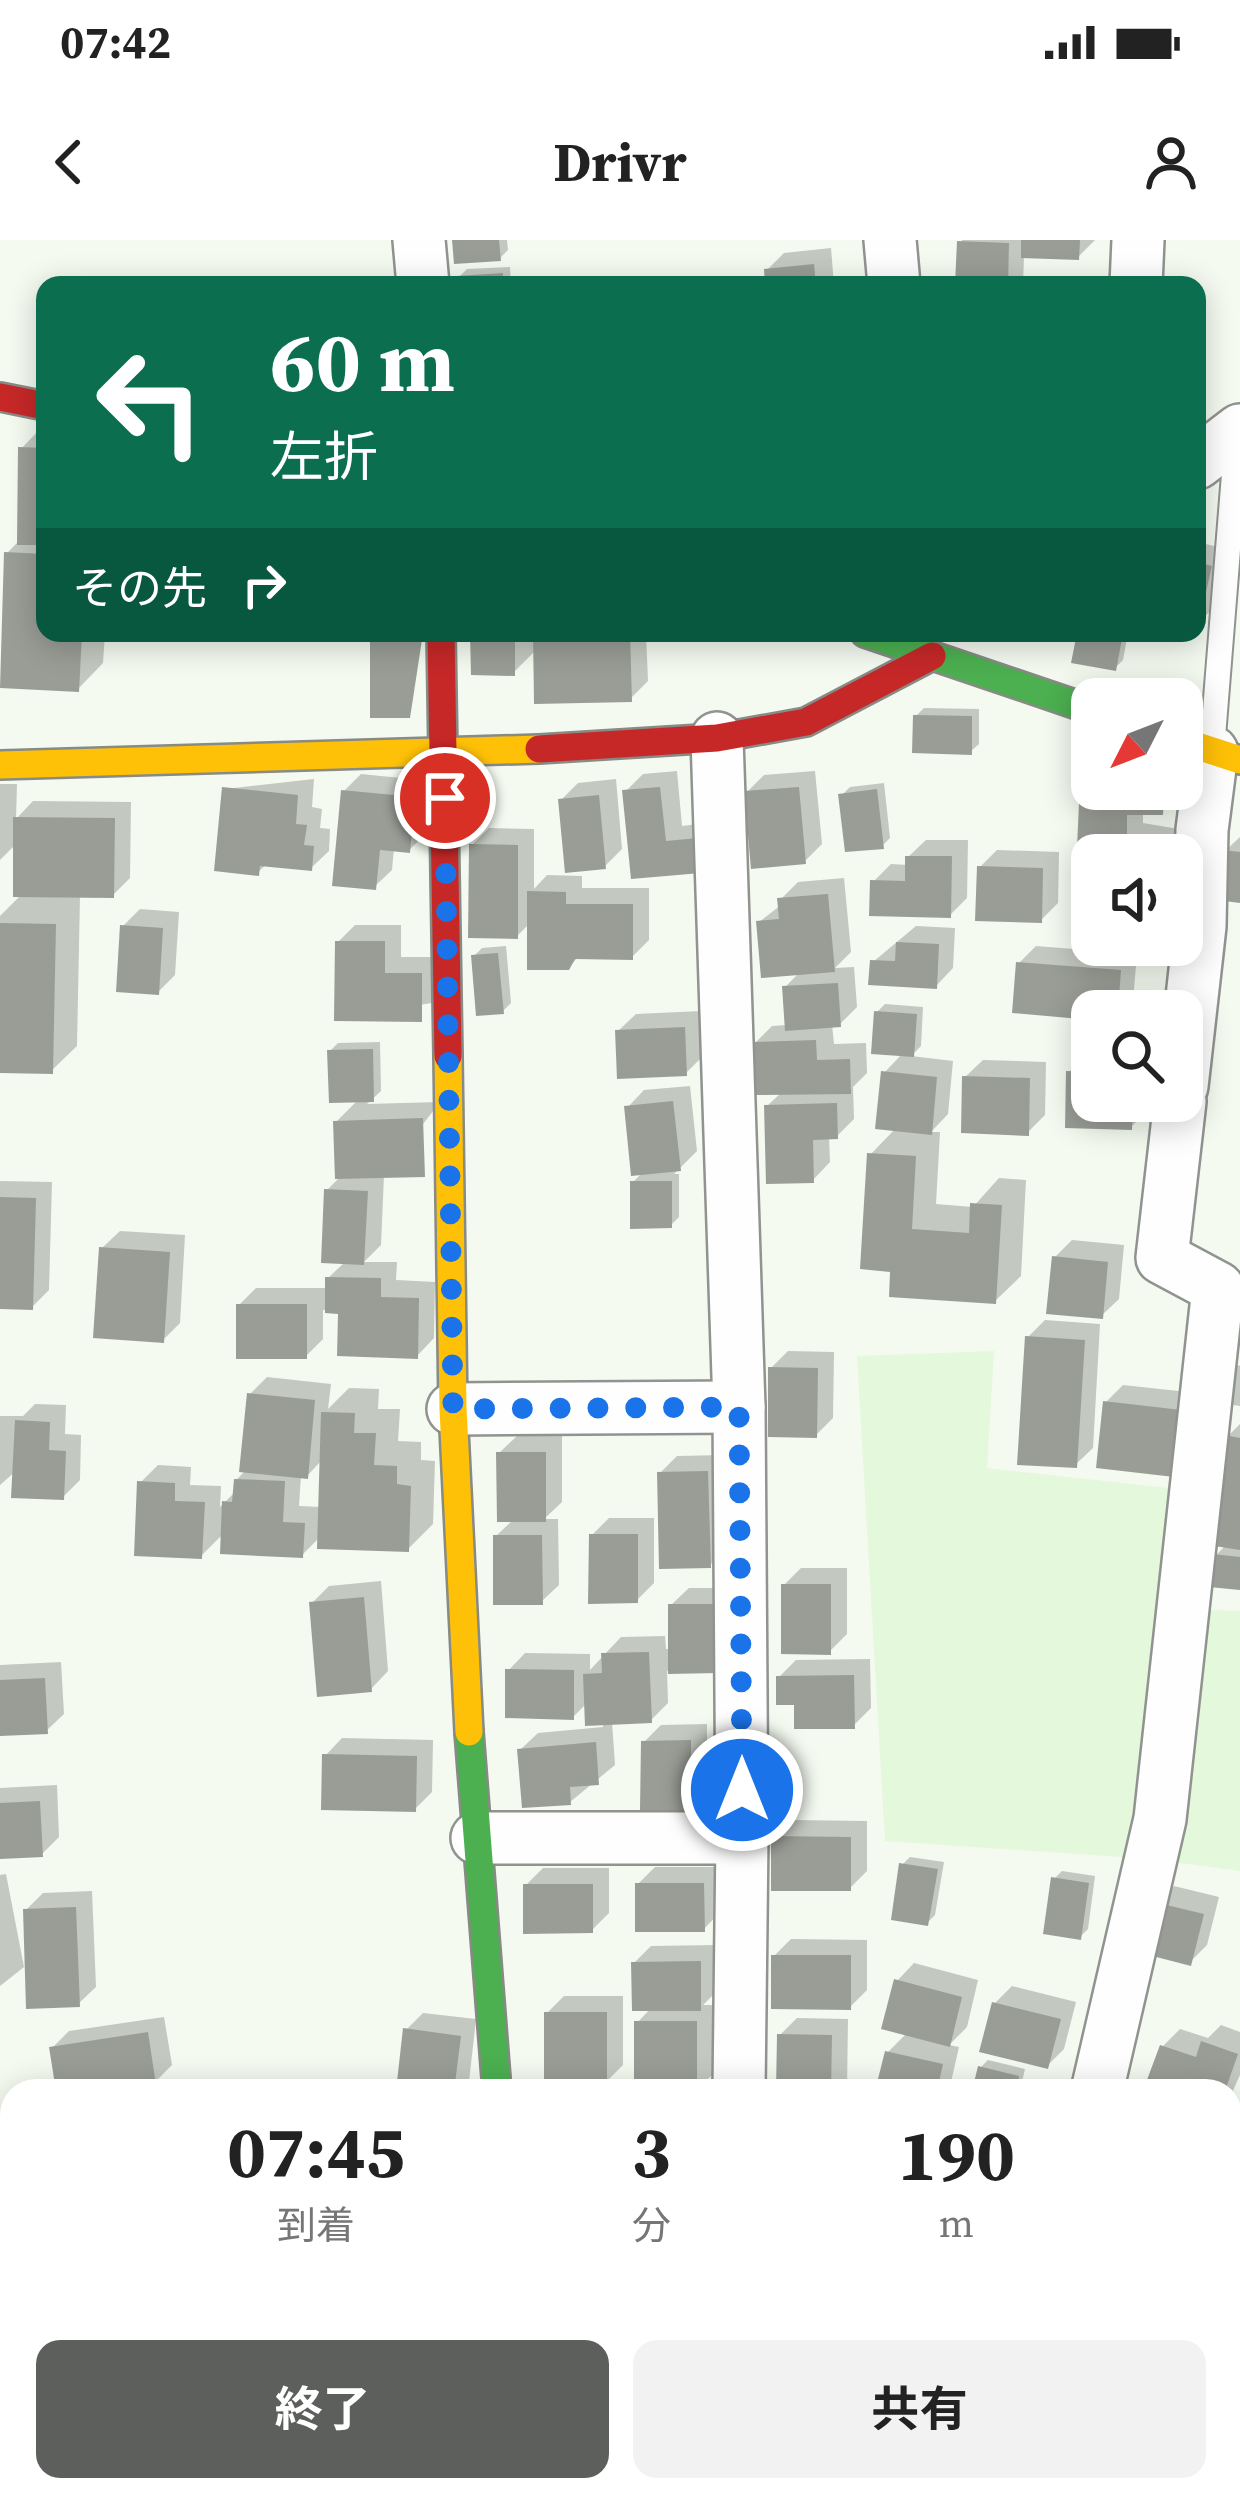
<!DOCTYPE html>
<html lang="ja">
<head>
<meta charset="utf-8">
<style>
	body { margin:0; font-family:"Source Serif 4","Noto Sans JP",serif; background:#f2f2f2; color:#222; height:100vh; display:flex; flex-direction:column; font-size:45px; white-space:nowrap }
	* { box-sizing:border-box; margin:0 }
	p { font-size:39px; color:#767676 }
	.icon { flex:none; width:66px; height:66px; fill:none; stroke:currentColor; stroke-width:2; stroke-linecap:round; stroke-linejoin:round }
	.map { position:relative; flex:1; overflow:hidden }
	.details { position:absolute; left:0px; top:1839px; width:1242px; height:423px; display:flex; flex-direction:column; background:#fff; border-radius:36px 36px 0 0; box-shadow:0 6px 30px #0003 }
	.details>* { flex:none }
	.top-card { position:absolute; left:36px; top:36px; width:1170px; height:366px; border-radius:24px; box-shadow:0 6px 30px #0003; background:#0b6e4f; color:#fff; overflow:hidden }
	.needle { width:78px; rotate:228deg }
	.buttons { position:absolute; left:1071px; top:438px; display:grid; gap:24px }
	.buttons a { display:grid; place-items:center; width:132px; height:132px; border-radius:24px; background:#fff; box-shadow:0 6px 30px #0003; font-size:60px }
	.pin { position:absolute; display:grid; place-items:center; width:102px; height:102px; color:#fff; margin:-51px; border:6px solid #fff; border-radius:50%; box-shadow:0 3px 12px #0007 }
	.me { position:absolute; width:132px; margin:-66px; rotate:0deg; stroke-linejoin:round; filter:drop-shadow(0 0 9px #0008) }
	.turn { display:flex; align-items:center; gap:42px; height:252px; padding:0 36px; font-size:54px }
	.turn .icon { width:156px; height:156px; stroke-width:2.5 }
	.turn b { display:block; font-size:84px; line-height:102px }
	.then { display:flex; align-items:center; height:114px; padding:0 36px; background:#0003; gap:24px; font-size:45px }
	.eta { display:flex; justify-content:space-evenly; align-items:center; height:204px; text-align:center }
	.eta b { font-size:72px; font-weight:700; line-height:84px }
	.button { display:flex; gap:24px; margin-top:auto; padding:24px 36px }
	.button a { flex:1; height:138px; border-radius:24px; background:#5d5f5c; color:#fff; font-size:48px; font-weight:700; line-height:138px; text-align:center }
	.button a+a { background:#f2f2f2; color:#222 }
	.status { display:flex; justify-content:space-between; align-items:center; height:84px; padding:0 60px; background:#fff; direction:ltr }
	.status svg { height:33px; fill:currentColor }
	header { display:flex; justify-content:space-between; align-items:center; height:156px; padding:0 36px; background:#fff; font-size:54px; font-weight:700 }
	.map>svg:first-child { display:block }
	.farmland { fill:#e4f8db }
	.shadow { fill:#0003; fill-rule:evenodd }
	.building { fill:#9a9d96 }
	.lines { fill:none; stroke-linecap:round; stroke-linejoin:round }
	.lane-casing { stroke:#90938f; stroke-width:28 }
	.street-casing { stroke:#90938f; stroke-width:56 }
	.fast-casing { stroke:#878a85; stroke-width:32 }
	.slow-casing { stroke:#878a85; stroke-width:32 }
	.jam-casing { stroke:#878a85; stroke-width:32 }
	.lane { stroke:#fdfefd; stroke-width:24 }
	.street { stroke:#fdfefd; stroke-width:51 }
	.fast { stroke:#4caf50; stroke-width:27 }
	.slow { stroke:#ffc107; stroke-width:27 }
	.jam { stroke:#c62828; stroke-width:27 }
	.route { stroke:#1a73e8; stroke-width:21; stroke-dasharray:0 37.8 }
</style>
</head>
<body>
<div class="status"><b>07:42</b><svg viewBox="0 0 49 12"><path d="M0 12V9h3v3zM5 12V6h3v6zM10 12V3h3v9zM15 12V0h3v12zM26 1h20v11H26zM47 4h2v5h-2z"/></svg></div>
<header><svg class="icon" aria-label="back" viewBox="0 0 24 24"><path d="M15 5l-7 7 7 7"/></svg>Drivr<svg class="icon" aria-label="person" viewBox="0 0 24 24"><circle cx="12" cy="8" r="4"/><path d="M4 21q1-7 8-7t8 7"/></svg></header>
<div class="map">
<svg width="1240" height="2261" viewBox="0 0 1240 2261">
	<rect width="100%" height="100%" fill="#f4faf0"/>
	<g class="farmland">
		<polygon points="994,1111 987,1228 1186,1250 1185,1369 1240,1371 1240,1631 1151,1619 885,1601 857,1116"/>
		<polygon points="509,2250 1070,2250 1065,2261 508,2261"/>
	</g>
	<g class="shadow">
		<polygon points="455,0 507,0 508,10 500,18"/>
		<polygon points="962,0 1095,0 1078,17 1024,16 1023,45 958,45"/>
		<polygon points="831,8 834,45 768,45 767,30 784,13"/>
		<polygon points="510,27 511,45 459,45 459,37 467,29"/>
		<polygon points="38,191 45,191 45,393 105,393 103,423 78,449 1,445 7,313 20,300 21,209"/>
		<polygon points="1197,302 1227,309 1213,368 1197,385"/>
		<polygon points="473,393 646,393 648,441 630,459 536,410 513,433"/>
		<polygon points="1080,393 1128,393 1123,420 1115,428"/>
		<polygon points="924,468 979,469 979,504 970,512 916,476"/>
		<polygon points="677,531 682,586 715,582 717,613 633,636 625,552 643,534"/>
		<polygon points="815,531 822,604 805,621 747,552 764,535"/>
		<polygon points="1092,533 1092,549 1180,549 1179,555 1162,572 1143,572 1143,583 1179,589 1174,615 1092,615 1092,628 1083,541"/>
		<polygon points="361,534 431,541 427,593 409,610 394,608 392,630 374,647 344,551"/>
		<polygon points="314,539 312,567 322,569 320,588 330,589 329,611 311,628 267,624 258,632 225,549"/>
		<polygon points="616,539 622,609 605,626 561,560 578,543"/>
		<polygon points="884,543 890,598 882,606 842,555 850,547"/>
		<polygon points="0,544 17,544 16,579 33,561 131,562 130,638 113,655 80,655 77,806 51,831 0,830 0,676 22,654 16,604 0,620"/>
		<polygon points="489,588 534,589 534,649 547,635 582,636 582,648 649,648 649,700 632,717 579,716 568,728 530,683 517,696 472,605"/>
		<polygon points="1240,597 1240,660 1225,611"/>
		<polygon points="926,600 968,600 967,658 950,675 873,642 891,624 908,625 908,617"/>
		<polygon points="997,610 1059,612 1058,663 1041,680 980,627"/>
		<polygon points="844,638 851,712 835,728 854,727 857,767 840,784 832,784 834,804 866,803 867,833 853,847 854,879 837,896 829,896 830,922 813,940 767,866 782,852 755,803 772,786 787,785 785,747 800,732 759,682 781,665 781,659 798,642"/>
		<polygon points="1083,638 1092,638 1092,681 1075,646"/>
		<polygon points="140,669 179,672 175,735 158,752 123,686"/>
		<polygon points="355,685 401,685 401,717 438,717 438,762 337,778 338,702"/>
		<polygon points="916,686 955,688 953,728 936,746 873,722"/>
		<polygon points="506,706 511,763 503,771 474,716 482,708"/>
		<polygon points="1036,706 1137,714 1133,761 1124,771 1092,771 1092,777 1019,723"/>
		<polygon points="885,764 923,767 921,806 911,816 953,821 948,874 931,892 940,892 936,964 973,967 999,938 1026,940 1021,1036 995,1061 893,1029 870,915 896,888 884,833 903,813 877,772"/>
		<polygon points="701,771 703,816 686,833 618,791 636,774"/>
		<polygon points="380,802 381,851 367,864 440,862 384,935 381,1005 364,1022 397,1022 396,1040 435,1042 434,1098 417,1116 341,1071 323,1070 323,1099 306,1116 239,1065 256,1048 328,1048 328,1038 346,1021 327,950 338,939 336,882 359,859 330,811 338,803"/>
		<polygon points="1086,815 1092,815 1092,861 1148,861 1148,870 1131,887 1068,885 1069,832"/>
		<polygon points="983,820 1046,822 1045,875 1027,893 965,837"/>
		<polygon points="690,846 697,911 674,934 679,934 679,977 671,985 633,942 643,932 627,868 644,850"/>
		<polygon points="0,941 52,942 49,1050 32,1067 0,1066"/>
		<polygon points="120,991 185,995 180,1083 163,1100 102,1008"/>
		<polygon points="1072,1000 1124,1005 1119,1059 1101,1076 1055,1017"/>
		<polygon points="1045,1080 1100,1084 1093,1208 1075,1225 1028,1097"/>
		<polygon points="788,1111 834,1112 833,1178 816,1195 770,1129"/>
		<polygon points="1238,1125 1240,1126 1240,1166 1226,1164 1230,1133"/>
		<path d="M267,1137L331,1144L328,1169L349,1148L379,1149L378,1169H400L398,1201L421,1202V1220L435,1221L433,1284L408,1309L320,1297L302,1315L223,1294L201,1316L140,1243L158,1225L191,1227L190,1245L221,1246L220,1267L236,1251V1240L246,1230L250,1154ZM322,1220L321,1267L299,1266L301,1235L307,1236Z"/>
		<polygon points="1123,1145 1206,1154 1199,1217 1106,1162"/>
		<polygon points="35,1164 66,1165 65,1194 81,1195 80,1240 63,1257 16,1231 0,1245 0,1176 23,1176"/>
		<polygon points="1240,1184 1240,1347 1215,1316 1226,1305 1227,1197"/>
		<polygon points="517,1196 562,1196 562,1262 544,1279 558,1279 559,1345 541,1362 496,1296 514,1279 499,1213"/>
		<polygon points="724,1215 727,1308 710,1325 660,1233 677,1216"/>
		<polygon points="609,1278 654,1278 654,1343 637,1360 592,1295"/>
		<polygon points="801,1328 847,1328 847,1394 829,1412 784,1345"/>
		<polygon points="381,1341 388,1431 371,1449 312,1363 329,1346"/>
		<polygon points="689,1348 733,1348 716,1430 667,1431 668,1463 651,1480 612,1482 615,1525 570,1562 520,1510 538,1493 603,1487 603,1482 587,1463 573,1477 508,1431 525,1413 590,1414 590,1430 621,1397 665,1396 666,1409 671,1409 671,1365"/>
		<polygon points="870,1419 871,1468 853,1486 797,1462 779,1437 796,1420"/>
		<polygon points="61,1422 64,1474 46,1491 0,1493 0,1425"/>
		<polygon points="707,1484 707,1550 689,1568 644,1502 661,1485"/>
		<polygon points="342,1498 433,1500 432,1552 415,1569 325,1516"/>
		<polygon points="57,1545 59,1597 42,1614 0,1616 0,1548"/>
		<polygon points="791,1580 867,1581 867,1631 850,1648 774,1598"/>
		<polygon points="910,1617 944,1622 935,1675 927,1683 902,1625"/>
		<polygon points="655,1627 720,1627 721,1671 704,1689 638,1644"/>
		<polygon points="543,1628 609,1628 609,1673 592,1690 526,1645"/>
		<polygon points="1062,1631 1095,1636 1088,1689 1080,1697 1054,1639"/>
		<polygon points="6,1634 24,1727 0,1746 0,1635"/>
		<polygon points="1174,1646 1219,1657 1207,1705 1190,1722 1157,1664"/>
		<polygon points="92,1651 96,1747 78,1764 26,1670 43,1653"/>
		<polygon points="791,1699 867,1700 867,1750 850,1767 774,1716"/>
		<polygon points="717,1705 717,1751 703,1765 713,1765 713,1834 696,1851 637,1851 637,1783 651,1768 634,1723 651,1706"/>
		<polygon points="914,1723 978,1740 967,1787 949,1805 959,1807 949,1851 878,1851 888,1812 907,1793 897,1741"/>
		<polygon points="1012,1746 1076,1762 1064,1809 1047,1826 995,1763"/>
		<polygon points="564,1756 623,1756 623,1825 606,1842 547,1773"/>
		<polygon points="423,1773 476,1779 468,1851 399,1851 406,1790"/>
		<polygon points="164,1777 172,1825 155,1842 97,1851 59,1851 52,1808 69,1791"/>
		<polygon points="797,1778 848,1779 847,1851 779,1851 780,1795"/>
		<polygon points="1221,1785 1240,1792 1240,1835 1230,1857 1230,1851 1161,1851 1148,1847 1163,1806 1180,1789 1208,1798"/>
		<polygon points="988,1820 1025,1829 1020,1851 975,1851 980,1828"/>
		<polygon points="12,1953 12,1981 7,1958"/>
		<polygon points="362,2250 400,2252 399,2261 351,2261"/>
	</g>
	<g class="building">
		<polygon points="452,0 499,0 501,21 454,24"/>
		<polygon points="1021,0 1080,0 1079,20 1021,18"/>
		<polygon points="957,1 1009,3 1008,45 955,45"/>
		<polygon points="814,24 816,45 765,45 764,29"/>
		<polygon points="503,33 503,45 456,45 456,36"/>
		<polygon points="18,207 45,208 45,305 17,305"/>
		<polygon points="4,312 45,314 45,393 82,393 79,452 0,448"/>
		<polygon points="1197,322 1212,326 1199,382 1197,381"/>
		<polygon points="370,393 423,393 410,478 370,478"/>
		<polygon points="470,393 515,393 515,436 471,435"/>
		<polygon points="533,393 630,393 632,462 534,464"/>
		<polygon points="1077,393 1123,393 1116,431 1071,423"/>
		<polygon points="913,475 972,476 972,515 912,513"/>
		<polygon points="1080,540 1092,541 1092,549 1164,549 1163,575 1127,575 1127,600 1163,605 1161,615 1092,615 1092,631 1076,630"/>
		<polygon points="222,547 298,555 296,584 307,585 304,605 314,606 312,631 260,626 259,636 214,631"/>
		<polygon points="660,547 666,601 698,598 701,633 631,639 622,550"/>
		<polygon points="799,547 806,624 751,629 744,551"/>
		<polygon points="877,549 884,609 845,612 838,554"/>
		<polygon points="341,550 415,557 410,613 380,610 376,650 332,646"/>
		<polygon points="599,555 606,629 565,633 558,559"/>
		<polygon points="13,577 115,578 114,658 13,657"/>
		<polygon points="469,604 518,605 518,699 468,698"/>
		<polygon points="1223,610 1240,612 1240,663 1217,660"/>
		<polygon points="905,616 952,616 951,678 869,676 870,640 905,641"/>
		<polygon points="977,626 1043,628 1042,683 975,681"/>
		<rect x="1072" y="645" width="20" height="39"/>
		<polygon points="527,651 566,652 566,664 633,664 633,720 575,719 569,730 527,730"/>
		<polygon points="828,654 835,732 761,738 756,681 779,679 777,658"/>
		<polygon points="0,683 56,684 53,834 0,833"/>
		<polygon points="120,685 163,688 159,755 116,752"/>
		<polygon points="335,701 385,701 385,733 422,733 422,782 334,781"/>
		<polygon points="896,702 939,704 937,749 868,745 870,720 895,721"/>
		<polygon points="498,713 504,774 476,776 471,715"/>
		<polygon points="1016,722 1121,730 1118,771 1092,771 1092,780 1012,773"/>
		<polygon points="838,743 841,787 785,791 782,746"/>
		<polygon points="874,771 917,774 914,817 871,814"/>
		<polygon points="685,787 687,836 617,839 615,790"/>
		<polygon points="816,800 817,820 850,819 851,854 753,855 752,802"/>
		<polygon points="373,809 374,862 329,863 327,810"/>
		<polygon points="881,831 937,837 932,895 875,889"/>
		<polygon points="1066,831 1092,832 1092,861 1133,861 1132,890 1065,888"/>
		<polygon points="962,836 1030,838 1029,896 961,893"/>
		<polygon points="673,861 681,931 631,936 624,866"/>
		<polygon points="837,863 838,899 813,900 814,943 766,944 764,865"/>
		<polygon points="423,878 425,937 335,939 333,881"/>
		<polygon points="867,913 916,916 912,989 969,993 970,963 1002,965 996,1064 889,1057 890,1032 860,1029"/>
		<polygon points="630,941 672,941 672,988 630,989"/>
		<polygon points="324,949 368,951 364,1025 321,1023"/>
		<polygon points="0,957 36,958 33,1070 0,1069"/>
		<polygon points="99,1007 170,1012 164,1103 93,1098"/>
		<polygon points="1052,1016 1108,1022 1103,1079 1046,1074"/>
		<polygon points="325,1037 381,1038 381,1057 419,1058 418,1119 337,1116 338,1074 325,1073"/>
		<rect x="236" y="1064" width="71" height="55"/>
		<polygon points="1025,1096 1085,1100 1077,1228 1017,1225"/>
		<polygon points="768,1127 818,1128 817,1198 768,1197"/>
		<polygon points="247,1153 315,1160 308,1239 239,1232"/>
		<polygon points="1103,1161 1190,1171 1183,1238 1096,1228"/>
		<polygon points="321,1172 355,1173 354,1193 376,1193 374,1225 397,1226 397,1244 411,1246 409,1312 317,1309"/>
		<polygon points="15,1180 50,1182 49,1210 66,1211 64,1260 11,1258"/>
		<polygon points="1224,1195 1240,1198 1240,1310 1208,1305"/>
		<polygon points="496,1212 546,1212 546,1282 497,1282"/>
		<polygon points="708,1231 711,1328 659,1329 657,1232"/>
		<polygon points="234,1239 285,1241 283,1282 305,1283 303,1318 220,1314 222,1261 232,1262"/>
		<polygon points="137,1241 175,1243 175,1261 205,1262 202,1319 134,1316"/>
		<polygon points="589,1294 638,1294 638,1363 588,1364"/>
		<polygon points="493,1295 542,1295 543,1365 493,1365"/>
		<polygon points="1212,1314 1240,1317 1240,1350 1209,1347"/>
		<polygon points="781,1344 831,1344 831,1415 781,1414"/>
		<polygon points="364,1357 372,1452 317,1457 309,1362"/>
		<polygon points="668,1364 717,1364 718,1433 668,1434"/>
		<polygon points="649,1412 652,1483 585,1486 583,1434 602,1433 601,1413"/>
		<polygon points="505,1429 574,1430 574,1480 505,1478"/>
		<polygon points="854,1435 855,1489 794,1489 794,1465 776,1465 776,1436"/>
		<polygon points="45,1438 48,1494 0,1496 0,1440"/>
		<polygon points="691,1500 691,1571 640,1570 641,1501"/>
		<polygon points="596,1502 599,1545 570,1547 571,1565 522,1568 517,1509"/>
		<polygon points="322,1514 417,1516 416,1572 321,1570"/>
		<polygon points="40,1561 43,1617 0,1619 0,1563"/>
		<polygon points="771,1596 851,1597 851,1651 771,1651"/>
		<polygon points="899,1623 938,1629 928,1686 891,1680"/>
		<polygon points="1051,1637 1089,1643 1081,1700 1043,1694"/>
		<polygon points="635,1643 704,1643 705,1692 635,1692"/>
		<polygon points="523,1644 593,1644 593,1693 523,1694"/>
		<polygon points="1154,1662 1204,1674 1191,1726 1141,1713"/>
		<polygon points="76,1667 80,1767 26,1769 23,1669"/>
		<polygon points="771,1715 851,1715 851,1770 771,1769"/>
		<polygon points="701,1721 701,1771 632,1771 631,1722"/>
		<polygon points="894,1739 962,1757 950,1807 881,1789"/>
		<polygon points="992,1762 1061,1779 1048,1829 979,1812"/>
		<rect x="544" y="1772" width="63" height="73"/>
		<rect x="634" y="1781" width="63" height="70"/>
		<polygon points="403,1788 461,1796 454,1851 396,1851"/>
		<polygon points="148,1792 156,1845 117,1851 56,1851 49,1807"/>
		<polygon points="777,1794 832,1795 831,1851 776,1851"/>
		<polygon points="1201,1801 1238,1814 1225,1851 1144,1848 1160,1805 1196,1817"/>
		<polygon points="885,1811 943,1824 937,1851 875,1851"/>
		<polygon points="978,1826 1019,1836 1016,1851 972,1851"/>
		<polygon points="1240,1911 1240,1973 1230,1967 1230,1931"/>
	</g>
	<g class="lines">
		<defs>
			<polyline id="lane" points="1212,509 1237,197"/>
			<g id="street">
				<polyline points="419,0 423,45"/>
				<polyline points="890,0 894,45"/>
				<polyline points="1136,45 1138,0"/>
				<polyline points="1197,223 1240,190"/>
				<polyline points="717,498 739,1167 742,1598 739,1851"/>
				<polyline points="1182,846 1200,686 1202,590 1212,512"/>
				<polyline points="453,1169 739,1167"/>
				<polyline points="477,1598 742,1598"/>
				<polyline points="1097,1851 1160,1579 1218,1048 1162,1018 1180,861"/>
				<polyline points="0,2018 12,2056"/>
				<polyline points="0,2176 12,2177"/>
				<polyline points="1201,2250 1214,2261"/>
				<polyline points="12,2261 13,2250"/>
				<polyline points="507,2261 508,2250"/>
			</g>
			<g id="fast">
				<polyline points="865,393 1092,470"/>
				<polyline points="469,1492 497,1851"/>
			</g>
			<g id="slow">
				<polyline points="1182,501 1240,520"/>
				<polyline points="0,525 539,509"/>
				<polyline points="448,816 453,1169 469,1492"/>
			</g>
			<g id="jam">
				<polyline points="0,157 45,166"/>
				<polyline points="441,393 448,816"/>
				<polyline points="539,509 717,498 806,482 932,416"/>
			</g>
		</defs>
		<use href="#lane" class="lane-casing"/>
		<use href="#street" class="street-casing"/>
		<use href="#fast" class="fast-casing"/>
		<use href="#slow" class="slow-casing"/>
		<use href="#jam" class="jam-casing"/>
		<use href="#lane" class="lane"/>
		<use href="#street" class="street"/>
		<use href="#fast" class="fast"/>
		<use href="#slow" class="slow"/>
		<use href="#jam" class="jam"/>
	</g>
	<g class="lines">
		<polyline class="route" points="445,558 453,1169 739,1167 742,1550"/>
	</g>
</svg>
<div class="buttons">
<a><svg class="needle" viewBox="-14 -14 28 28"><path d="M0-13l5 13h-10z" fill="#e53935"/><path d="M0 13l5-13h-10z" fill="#767676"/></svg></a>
<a><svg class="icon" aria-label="sound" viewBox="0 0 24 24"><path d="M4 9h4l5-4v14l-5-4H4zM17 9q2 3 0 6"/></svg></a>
<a><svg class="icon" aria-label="search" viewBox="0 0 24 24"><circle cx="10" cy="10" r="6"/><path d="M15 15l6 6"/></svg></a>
</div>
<div class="pin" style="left:445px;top:558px;background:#d93025"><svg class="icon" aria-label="arrive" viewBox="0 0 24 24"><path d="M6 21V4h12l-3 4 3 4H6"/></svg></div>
<svg class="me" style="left:742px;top:1550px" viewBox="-20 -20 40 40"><circle r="17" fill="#1a73e8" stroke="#fff" stroke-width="3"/><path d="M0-11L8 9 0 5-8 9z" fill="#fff"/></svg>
<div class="top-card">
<div class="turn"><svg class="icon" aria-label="left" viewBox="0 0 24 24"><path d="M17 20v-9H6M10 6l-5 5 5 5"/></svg><div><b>60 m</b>左折</div></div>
<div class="then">その先<svg class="icon" aria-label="right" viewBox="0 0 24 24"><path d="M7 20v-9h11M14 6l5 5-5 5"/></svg></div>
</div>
<section class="details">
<div class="eta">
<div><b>07:45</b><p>到着</p></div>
<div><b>3</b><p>分</p></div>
<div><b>190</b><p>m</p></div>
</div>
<div class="button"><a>終了</a><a>共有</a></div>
</section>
</div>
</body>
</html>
